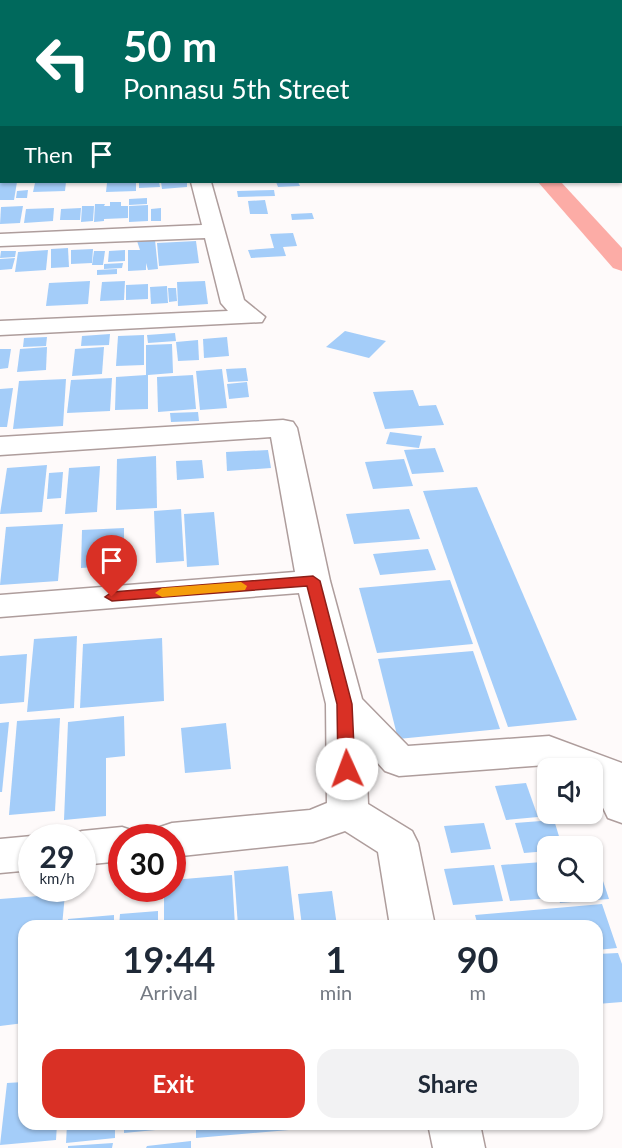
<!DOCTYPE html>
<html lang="en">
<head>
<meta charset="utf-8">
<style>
	body { margin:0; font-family:Lato,sans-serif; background:#f2f2f3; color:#1f2937; height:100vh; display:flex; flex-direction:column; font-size:22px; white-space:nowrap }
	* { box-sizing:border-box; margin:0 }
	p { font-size:20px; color:#747a83 }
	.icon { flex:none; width:33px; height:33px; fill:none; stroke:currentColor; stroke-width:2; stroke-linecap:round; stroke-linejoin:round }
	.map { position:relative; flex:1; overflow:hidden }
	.sheet { position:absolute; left:18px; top:920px; width:585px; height:210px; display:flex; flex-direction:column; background:#fff; border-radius:18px; box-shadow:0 2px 4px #0004 }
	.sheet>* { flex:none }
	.hud { position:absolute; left:0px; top:0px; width:622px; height:183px; box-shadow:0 2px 4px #0004; background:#00695c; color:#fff; overflow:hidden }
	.buttons { position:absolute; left:537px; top:758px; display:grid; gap:12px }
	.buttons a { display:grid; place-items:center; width:66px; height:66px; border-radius:12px; background:#fff; box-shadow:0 2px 4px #0004; font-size:30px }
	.speed { position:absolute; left:18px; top:824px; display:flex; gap:12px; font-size:30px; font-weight:700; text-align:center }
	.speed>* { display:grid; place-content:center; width:78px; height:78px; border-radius:50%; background:#fff; box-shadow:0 2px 4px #0004; line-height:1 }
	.speed small { font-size:15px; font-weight:400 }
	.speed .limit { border:9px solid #d22; background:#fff; color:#111 }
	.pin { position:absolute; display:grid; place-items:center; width:51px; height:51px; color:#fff; margin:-62px -26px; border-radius:50% 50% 50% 0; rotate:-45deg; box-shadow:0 0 6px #0007 }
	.pin .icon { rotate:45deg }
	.me { position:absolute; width:66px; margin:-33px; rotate:358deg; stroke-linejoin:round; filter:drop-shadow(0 0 4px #0008) }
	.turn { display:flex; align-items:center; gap:21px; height:126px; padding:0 24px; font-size:27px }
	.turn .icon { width:78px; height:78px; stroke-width:2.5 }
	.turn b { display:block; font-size:42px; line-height:51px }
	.then { display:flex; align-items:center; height:57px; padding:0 24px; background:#0003; gap:12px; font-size:22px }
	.eta { display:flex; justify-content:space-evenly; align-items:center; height:102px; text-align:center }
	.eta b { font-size:36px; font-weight:700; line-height:42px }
	.button { display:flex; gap:12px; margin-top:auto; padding:12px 24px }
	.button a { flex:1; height:69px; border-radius:18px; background:#d93025; color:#fff; font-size:24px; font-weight:700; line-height:69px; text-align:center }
	.button a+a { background:#f2f2f3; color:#1f2937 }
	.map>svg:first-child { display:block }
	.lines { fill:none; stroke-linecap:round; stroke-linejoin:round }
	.canal { fill:#fcaca6; fill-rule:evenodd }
	.building { fill:#a4cdf9 }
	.minor-casing { stroke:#ae9d9c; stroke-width:3 }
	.minor { fill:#fff; fill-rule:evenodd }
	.route { fill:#d93025; stroke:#8d1f18; stroke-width:1.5 }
	.slow { fill:#f59e0b }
</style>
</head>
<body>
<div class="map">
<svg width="622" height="1148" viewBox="0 0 622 1148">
	<rect width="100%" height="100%" fill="#fefafa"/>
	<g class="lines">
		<g class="canal">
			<polygon points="381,0 397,0 397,2 382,2"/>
			<polygon points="538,182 561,182 622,248 622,271 613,268"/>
		</g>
	</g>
	<g class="building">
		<polygon points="0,182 17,182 14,200 0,200"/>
		<polygon points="66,182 65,191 33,192 35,183"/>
		<polygon points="136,182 136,191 106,192 107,183"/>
		<polygon points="139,182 159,182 160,187 139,188"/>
		<polygon points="161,182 187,182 187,187 162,189"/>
		<polygon points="276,182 298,182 300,186 278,187"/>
		<polygon points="28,190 27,198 16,198 17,191"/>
		<polygon points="274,190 275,196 238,197 237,191"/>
		<polygon points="147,198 147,204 129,205 129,199"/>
		<polygon points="265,200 268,214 250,214 248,201"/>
		<polygon points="110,202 121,202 121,206 128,206 128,218 104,219 104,221 94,222 95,204 105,204 104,206 110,206"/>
		<polygon points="148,205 148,221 129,222 129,206"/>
		<polygon points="23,206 20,223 0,224 1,207"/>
		<polygon points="82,206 94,206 93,221 81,222"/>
		<polygon points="54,208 53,221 24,223 26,209"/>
		<polygon points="81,208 80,220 60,220 61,209"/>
		<polygon points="161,208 161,221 151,221 151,209"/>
		<polygon points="312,213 314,219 292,220 291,214"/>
		<polygon points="293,233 297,246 283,247 286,256 251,258 248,250 274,248 270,234"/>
		<polygon points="155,240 158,269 148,270 146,263 146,270 128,271 128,250 140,250 137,241"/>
		<polygon points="196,241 199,263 159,266 157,243"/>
		<polygon points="68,248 69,267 51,268 51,249"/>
		<polygon points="93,249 92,263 71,264 71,250"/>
		<polygon points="48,250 46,270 15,272 18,252"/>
		<polygon points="125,250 125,261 108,262 109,251"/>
		<polygon points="1,251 16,251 15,257 0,258"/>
		<polygon points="94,251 105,251 103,265 92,265"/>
		<polygon points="15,258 12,269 0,270 0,259"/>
		<polygon points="123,263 122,268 104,269 104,264"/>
		<polygon points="117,269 117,274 97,275 97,270"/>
		<polygon points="90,281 88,304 46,306 49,283"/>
		<polygon points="125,281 124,300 100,301 102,282"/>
		<polygon points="205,281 208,304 178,306 177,282"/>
		<polygon points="148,284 148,299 126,300 126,285"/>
		<polygon points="167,286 168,303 151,304 150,287"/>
		<polygon points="168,288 176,288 177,301 169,302"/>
		<polygon points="345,331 386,341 369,358 326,347"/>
		<polygon points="175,333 176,341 148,343 147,335"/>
		<polygon points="110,334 109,345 81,346 82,336"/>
		<polygon points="144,335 144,365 116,366 118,336"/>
		<polygon points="47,337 46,346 23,347 24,338"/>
		<polygon points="227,337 229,356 204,358 203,339"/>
		<polygon points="198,340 199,360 178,361 176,342"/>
		<polygon points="172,344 173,373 148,375 148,409 115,410 116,377 146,375 146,345"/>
		<polygon points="47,347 46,370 17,372 20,349"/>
		<polygon points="104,347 102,374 72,376 75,349"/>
		<polygon points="0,349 11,349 8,368 0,369"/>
		<polygon points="246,368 248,381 228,382 226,369"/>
		<polygon points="222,369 227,408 200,410 196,371"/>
		<polygon points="193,375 196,409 158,412 157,377"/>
		<polygon points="112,378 110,411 67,413 71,380"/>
		<polygon points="66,379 63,426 13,429 19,381"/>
		<polygon points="247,382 249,397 229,399 227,384"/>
		<polygon points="13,388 7,427 0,427 0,389"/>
		<polygon points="413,390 419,406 436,405 444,425 385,429 373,392"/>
		<polygon points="198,412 199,421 171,422 170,413"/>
		<polygon points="390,432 422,436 419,448 386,444"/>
		<polygon points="435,448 444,472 412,474 404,450"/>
		<polygon points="268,450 271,468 227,471 226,452"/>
		<polygon points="156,456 157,508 116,510 117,459"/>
		<polygon points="404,459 413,486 373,489 365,462"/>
		<polygon points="202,460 204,478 177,480 176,461"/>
		<polygon points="47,465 42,512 0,514 7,468"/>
		<polygon points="100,466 97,512 65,514 69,468"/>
		<polygon points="63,472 61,498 47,499 49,473"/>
		<polygon points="477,487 577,720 508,727 423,491"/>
		<polygon points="181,509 184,561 156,563 154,511"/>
		<polygon points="409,509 420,539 354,544 346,514"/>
		<polygon points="214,512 219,565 187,567 184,514"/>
		<polygon points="63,524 58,581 0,585 6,527"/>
		<polygon points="124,528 124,565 81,568 82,530"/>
		<polygon points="428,549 436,570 380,575 373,554"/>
		<polygon points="450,580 473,644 377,653 359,588"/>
		<polygon points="77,636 74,708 27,712 34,639"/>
		<polygon points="162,638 164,701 80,708 83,644"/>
		<polygon points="473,651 500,729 398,739 378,659"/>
		<polygon points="27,654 24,702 0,704 0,656"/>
		<polygon points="124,716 125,756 106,758 106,816 64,820 68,722"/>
		<polygon points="60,718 55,811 9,815 17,721"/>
		<polygon points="9,722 2,792 0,792 0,723"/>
		<polygon points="226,723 231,769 185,773 181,728"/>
		<polygon points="526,783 538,817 506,820 495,786"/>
		<polygon points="554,820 562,846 548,846 548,851 524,853 515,823"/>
		<polygon points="484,823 491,849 451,853 444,826"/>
		<polygon points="596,860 609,899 560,903 556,891 592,891 592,861"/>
		<polygon points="543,862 548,877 548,891 552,891 553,898 510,901 501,865"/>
		<polygon points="494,865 503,901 453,905 444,869"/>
		<polygon points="288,866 295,926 238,926 234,871"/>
		<polygon points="232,875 235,926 164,926 164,888 172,888 172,880"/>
		<polygon points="332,891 337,926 302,926 298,894"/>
		<polygon points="65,894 62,926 24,926 24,1023 0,1026 0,899"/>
		<polygon points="602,904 617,948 597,950 597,926 478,926 475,915"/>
		<polygon points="158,911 158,926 119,926 120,914"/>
		<polygon points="114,915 114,926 68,926 68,919"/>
		<polygon points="618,953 622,964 622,1002 597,1004 597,954"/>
		<polygon points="24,1082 24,1124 57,1124 56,1140 0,1145 7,1083"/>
		<polygon points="67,1124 115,1124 115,1138 66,1143"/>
		<polygon points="124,1124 187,1124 187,1127 124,1133"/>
		<polygon points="196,1124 289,1124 289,1130 196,1138"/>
		<polygon points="191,1141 191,1148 146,1148 147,1146"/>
		<polygon points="113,1143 112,1148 68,1148 68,1146"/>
	</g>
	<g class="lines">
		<defs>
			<g id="minor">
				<polygon points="0,0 32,0 2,2 0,5"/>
				<polygon points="469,0 483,0 484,2 470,2"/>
				<rect x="0" y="28" width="2" height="8"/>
				<polygon points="2,62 2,72 0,73 0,63"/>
				<rect x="0" y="109" width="2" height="10"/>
				<polygon points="621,141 622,142 622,154 621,153"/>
				<rect x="0" y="163" width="2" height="12"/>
				<polygon points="191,182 211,182 244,300 265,317 262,322 0,335 0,321 228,311 221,303 205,238 0,246 0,234 202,225"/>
				<polygon points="283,420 293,422 297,428 330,581 362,699 408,746 549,736 622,763 622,823 608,818 592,785 592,768 554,768 546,765 399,776 385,771 366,750 368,804 412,831 418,843 435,926 390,926 378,852 345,831 313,842 172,857 172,837 153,837 157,828 172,823 310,810 327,803 326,704 299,593 0,617 0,595 295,572 271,437 0,455 0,437"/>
				<polygon points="122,827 137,832 139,837 122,837 122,861 82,865 82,837 66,837 82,831"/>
				<polygon points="32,836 36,837 32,837 32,870 0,873 0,839"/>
				<polygon points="428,1124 480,1124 485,1148 433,1148"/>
			</g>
		</defs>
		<use href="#minor" class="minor-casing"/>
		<use href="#minor" class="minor"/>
	</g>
	<polygon class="route" points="313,576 320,581 352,704 355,769 352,773 347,775 341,773 338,769 337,704 307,586 112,601 105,597 112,592"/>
	<polygon class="slow" points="241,582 247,586 245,590 162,597 155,593 162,588"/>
</svg>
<div class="buttons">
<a><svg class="icon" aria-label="sound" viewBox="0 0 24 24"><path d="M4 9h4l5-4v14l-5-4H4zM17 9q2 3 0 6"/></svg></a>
<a><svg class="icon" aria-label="search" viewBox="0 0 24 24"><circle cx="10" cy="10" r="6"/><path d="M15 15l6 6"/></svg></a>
</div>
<div class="speed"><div>29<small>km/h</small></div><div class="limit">30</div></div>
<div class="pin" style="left:112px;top:597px;background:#d93025"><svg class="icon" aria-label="arrive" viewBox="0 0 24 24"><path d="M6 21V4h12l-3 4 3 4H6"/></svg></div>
<svg class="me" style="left:347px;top:769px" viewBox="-20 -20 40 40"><circle r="19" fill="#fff"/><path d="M0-13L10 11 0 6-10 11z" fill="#d93025"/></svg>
<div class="hud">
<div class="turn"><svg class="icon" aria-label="left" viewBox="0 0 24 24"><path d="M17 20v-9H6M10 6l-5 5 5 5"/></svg><div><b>50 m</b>Ponnasu 5th Street</div></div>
<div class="then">Then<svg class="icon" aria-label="arrive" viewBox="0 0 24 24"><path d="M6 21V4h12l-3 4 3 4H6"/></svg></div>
</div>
<section class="sheet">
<div class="eta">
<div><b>19:44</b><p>Arrival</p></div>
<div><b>1</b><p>min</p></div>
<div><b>90</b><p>m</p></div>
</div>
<div class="button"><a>Exit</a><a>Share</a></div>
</section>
</div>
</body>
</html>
